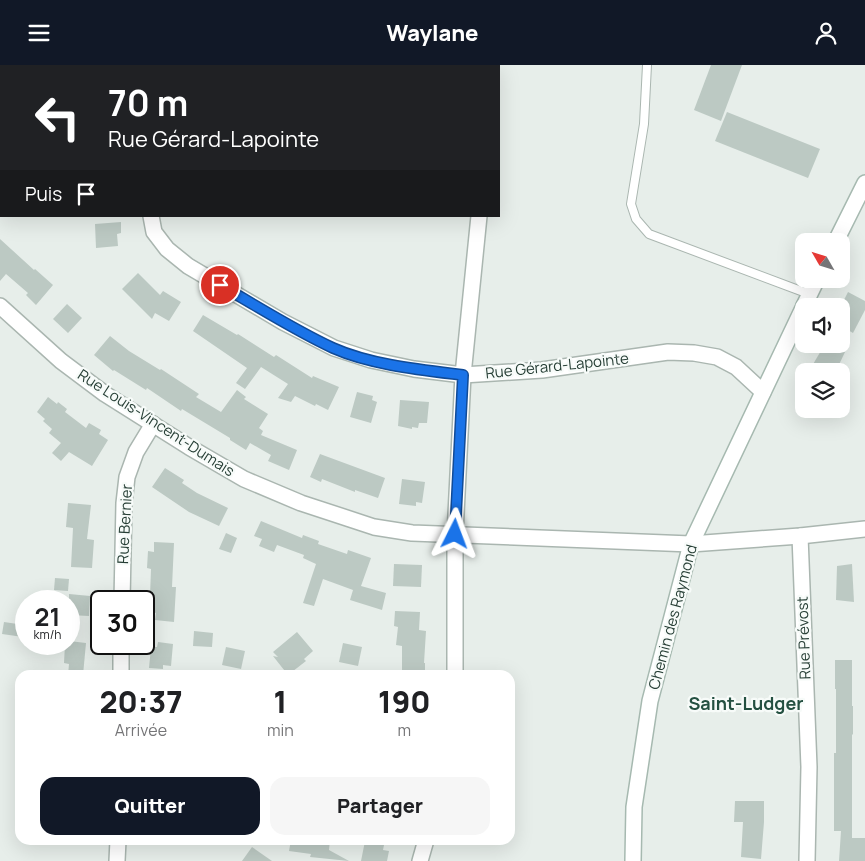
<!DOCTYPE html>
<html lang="fr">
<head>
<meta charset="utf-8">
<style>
	body { margin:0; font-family:Manrope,sans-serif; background:#f6f6f6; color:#202124; height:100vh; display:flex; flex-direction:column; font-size:19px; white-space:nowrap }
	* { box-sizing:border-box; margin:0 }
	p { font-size:16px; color:#757577 }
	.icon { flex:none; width:28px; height:28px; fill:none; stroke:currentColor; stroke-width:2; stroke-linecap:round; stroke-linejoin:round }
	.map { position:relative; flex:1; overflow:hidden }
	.sheet { position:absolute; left:15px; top:605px; width:500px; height:175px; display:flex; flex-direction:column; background:#fff; border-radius:15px; box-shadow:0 5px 20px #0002 }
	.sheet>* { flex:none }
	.hud { position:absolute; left:0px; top:0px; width:500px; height:152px; box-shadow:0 5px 20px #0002; background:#202124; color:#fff; overflow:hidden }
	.needle { width:32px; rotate:309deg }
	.controls { position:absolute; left:795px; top:168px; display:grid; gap:10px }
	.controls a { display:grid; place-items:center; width:55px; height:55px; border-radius:10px; background:#fff; box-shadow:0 5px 20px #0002; font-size:25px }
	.speed { position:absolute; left:15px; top:525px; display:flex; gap:10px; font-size:25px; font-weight:700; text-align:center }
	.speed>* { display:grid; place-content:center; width:65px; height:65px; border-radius:50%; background:#fff; box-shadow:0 5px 20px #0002; line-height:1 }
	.speed small { font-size:12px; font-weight:400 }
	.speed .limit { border:2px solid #111; border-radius:8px; background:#fff; color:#111 }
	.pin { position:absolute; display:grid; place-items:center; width:42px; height:42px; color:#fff; margin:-21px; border:2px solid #fff; border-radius:50%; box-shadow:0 1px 5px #0007 }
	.me { position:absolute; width:55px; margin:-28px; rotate:3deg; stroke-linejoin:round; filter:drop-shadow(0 0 4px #0008) }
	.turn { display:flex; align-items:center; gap:18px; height:105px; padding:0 25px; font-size:22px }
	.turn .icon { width:65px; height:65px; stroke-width:2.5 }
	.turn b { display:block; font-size:35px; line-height:42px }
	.then { display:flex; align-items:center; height:48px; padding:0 25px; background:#0003; gap:10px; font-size:19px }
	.eta { display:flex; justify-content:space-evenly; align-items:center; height:85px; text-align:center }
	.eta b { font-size:30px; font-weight:800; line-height:35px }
	.button { display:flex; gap:10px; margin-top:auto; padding:10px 25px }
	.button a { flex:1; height:58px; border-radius:15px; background:#111827; color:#fff; font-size:20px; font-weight:800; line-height:58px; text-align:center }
	.button a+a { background:#f6f6f6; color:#202124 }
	header { display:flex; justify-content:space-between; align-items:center; height:65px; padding:0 25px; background:#111827; color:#fff; font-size:22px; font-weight:800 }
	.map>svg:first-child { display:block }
	.building { fill:#bcc9c3 }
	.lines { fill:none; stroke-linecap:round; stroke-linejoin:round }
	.lane-casing { stroke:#aab6b0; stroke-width:10 }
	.street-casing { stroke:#aab6b0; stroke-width:18 }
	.secondary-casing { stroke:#a6b9b0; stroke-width:18 }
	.lane { stroke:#fff; stroke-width:8 }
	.street { stroke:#fff; stroke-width:15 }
	.secondary { stroke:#fff; stroke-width:15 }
	.route-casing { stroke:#114b97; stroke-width:12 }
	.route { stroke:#1a73e8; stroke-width:9 }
	.labels { text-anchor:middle; stroke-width:4.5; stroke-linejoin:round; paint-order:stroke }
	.street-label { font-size:15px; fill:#273f36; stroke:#f7fbf9 }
	.quarter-label { font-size:18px; font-weight:bold; fill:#245041; stroke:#f7fbf9 }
</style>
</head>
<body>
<header><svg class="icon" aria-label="menu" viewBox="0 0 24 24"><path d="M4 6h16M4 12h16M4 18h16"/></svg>Waylane<svg class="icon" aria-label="person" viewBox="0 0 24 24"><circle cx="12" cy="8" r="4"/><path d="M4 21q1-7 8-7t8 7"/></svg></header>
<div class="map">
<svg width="865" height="796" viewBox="0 0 865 796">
	<rect width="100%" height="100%" fill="#e7eeea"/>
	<g class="building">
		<polygon points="711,0 742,0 721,56 694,45"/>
		<polygon points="727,47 820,84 808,113 715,76"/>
		<polygon points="121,157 121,168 117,169 118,181 96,183 95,159"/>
		<polygon points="0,174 34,205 35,204 53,220 36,240 26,230 28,228 6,209 0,216"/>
		<polygon points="138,208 160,230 163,226 181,237 169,256 155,248 152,254 122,224"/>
		<polygon points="848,227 865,236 865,245 853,268 841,261 841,241"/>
		<polygon points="67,239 82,253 68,268 53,254"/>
		<polygon points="203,250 237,270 238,269 274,292 276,290 312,313 313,311 339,322 328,345 316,339 315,341 295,331 291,337 278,333 288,319 261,302 245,324 236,318 247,303 193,266"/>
		<polygon points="110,271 129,286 160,305 161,304 199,329 196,332 221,347 237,325 246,332 244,334 268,349 259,363 263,366 261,370 297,385 289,405 268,396 271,390 250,378 246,385 230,375 230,373 182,344 181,346 147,323 146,325 114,305 113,306 94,290"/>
		<polygon points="825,279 827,279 845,287 836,306 809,306"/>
		<polygon points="357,327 373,331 372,335 377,337 371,358 350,352"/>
		<polygon points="48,332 57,339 58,337 67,344 65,347 86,363 89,358 101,365 99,369 108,375 92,401 69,387 61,396 52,388 61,378 49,368 52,364 43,356 45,354 37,347"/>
		<polygon points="400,335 429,337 427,358 419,358 418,363 412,362 412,364 398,361"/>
		<polygon points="320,389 385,413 378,433 355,425 355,427 322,414 321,417 310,412"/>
		<polygon points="165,403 184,415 182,418 197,428 228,443 219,461 189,447 152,422"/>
		<polygon points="402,414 425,417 422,438 416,437 416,441 399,439"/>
		<polygon points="68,438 91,440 87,474 94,475 92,503 71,502 73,463 66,462"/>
		<polygon points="261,456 302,473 303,470 319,476 318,479 347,489 348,485 371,493 361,521 386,528 382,545 350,535 353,525 323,514 314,541 303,538 316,499 303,493 304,490 277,480 274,487 259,481 262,474 254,471"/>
		<polygon points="226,468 237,473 231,488 219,484"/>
		<polygon points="154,477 174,478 172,522 176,522 174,557 155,555 156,548 153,547 154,531 150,531 151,504 147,503 148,486 154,487"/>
		<polygon points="394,499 422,500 421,522 393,521"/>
		<polygon points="852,499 854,537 836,535 837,501"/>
		<polygon points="55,513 69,514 68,526 54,525"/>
		<polygon points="69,529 90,531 89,551 69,550"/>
		<polygon points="395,546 420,547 419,565 426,566 424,598 425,598 425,610 402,610 402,581 396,580 398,562 394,561"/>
		<polygon points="4,557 24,560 23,572 2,569"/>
		<polygon points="194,566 213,568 212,582 193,581"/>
		<polygon points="297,567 313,586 304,594 306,596 288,610 273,591 278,592 273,587"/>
		<polygon points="69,576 86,578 83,610 68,610 69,599 64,598 65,579 69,579"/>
		<polygon points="158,577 173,579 171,601 163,600 163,604 149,603 151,582 157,582"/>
		<polygon points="343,578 362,582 358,601 339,597"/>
		<polygon points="226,582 245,586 241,604 222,600"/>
		<polygon points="835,595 852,595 852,641 853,641 853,669 852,670 852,773 865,773 865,796 839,796 841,766 834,766 834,688 836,688 836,624 835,624"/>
		<polygon points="735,736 764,736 764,757 761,794 741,792 743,757 734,757"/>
		<polygon points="291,775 330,775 329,785 349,796 310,792 311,789 289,786"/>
		<polygon points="365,776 384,780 383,785 389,786 387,796 361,796"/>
		<polygon points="252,782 272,796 242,796"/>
	</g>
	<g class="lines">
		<defs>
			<polyline id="lane" points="647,0 644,59 631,139 636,154 649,169 809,229"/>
			<g id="street">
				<polyline points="474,0 474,1"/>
				<polyline points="151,151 154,167 167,184 188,201 283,257 334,283 371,295 414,304 463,310 542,305 668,287 694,288 717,292 736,302 763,327"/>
				<polyline points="0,241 61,296 105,329 189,382 244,414 301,438 374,462 412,468 691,479 800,471 865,464"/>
				<polyline points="800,471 809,702 807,796"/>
				<polyline points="122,536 124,438 127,412 136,387 153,359"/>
				<polyline points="121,610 121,579"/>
				<polyline points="455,610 455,469 463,310 479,151"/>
				<polyline points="117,796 118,775"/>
				<polyline points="420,796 426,775"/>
			</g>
			<g id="secondary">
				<polyline points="836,176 865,118"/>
				<polyline points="804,241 817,214"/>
				<polyline points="633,796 634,742 650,636 691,479 804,241"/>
			</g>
		</defs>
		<use href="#lane" class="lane-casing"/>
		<use href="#street" class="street-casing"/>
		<use href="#secondary" class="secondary-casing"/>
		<use href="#lane" class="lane"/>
		<use href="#street" class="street"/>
		<use href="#secondary" class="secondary"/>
	</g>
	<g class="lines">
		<defs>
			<path id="route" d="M220,220C257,241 294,265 333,283C371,300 422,305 463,310L455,469"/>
		</defs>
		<use href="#route" class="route-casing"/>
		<use href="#route" class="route"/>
	</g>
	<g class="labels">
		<g class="street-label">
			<text transform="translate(557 301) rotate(-6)" y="5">Rue Gérard-Lapointe</text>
			<text transform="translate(156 358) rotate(33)" y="5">Rue Louis-Vincent-Dumais</text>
			<text transform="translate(125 459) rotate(-87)" y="5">Rue Bernier</text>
			<text transform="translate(673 552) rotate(-75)" y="5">Chemin des Raymond</text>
			<text transform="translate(804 573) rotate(-92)" y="5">Rue Prévost</text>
		</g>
		<g class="quarter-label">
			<text x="746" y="645">Saint-Ludger</text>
		</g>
	</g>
</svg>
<div class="controls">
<a><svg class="needle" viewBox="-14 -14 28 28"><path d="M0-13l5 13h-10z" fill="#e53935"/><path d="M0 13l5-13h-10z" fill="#757577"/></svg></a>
<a><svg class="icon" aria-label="sound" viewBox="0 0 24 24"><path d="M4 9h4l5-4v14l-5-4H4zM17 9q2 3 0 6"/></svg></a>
<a><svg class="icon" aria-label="layers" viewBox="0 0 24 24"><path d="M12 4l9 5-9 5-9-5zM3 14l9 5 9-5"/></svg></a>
</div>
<div class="speed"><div>21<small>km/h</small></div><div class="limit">30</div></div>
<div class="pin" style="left:220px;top:220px;background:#d93025"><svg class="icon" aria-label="arrive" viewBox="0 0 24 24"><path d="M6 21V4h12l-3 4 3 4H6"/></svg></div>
<svg class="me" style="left:455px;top:469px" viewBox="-20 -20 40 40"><path d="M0-17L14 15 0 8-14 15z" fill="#1a73e8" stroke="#fff" stroke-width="4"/></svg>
<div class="hud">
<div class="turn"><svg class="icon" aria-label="left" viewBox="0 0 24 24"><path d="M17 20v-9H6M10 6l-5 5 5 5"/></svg><div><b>70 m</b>Rue Gérard-Lapointe</div></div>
<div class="then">Puis<svg class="icon" aria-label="arrive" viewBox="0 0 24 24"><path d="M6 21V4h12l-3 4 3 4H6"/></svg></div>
</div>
<section class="sheet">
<div class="eta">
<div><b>20:37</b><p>Arrivée</p></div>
<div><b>1</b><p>min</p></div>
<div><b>190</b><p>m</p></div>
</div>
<div class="button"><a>Quitter</a><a>Partager</a></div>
</section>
</div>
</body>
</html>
